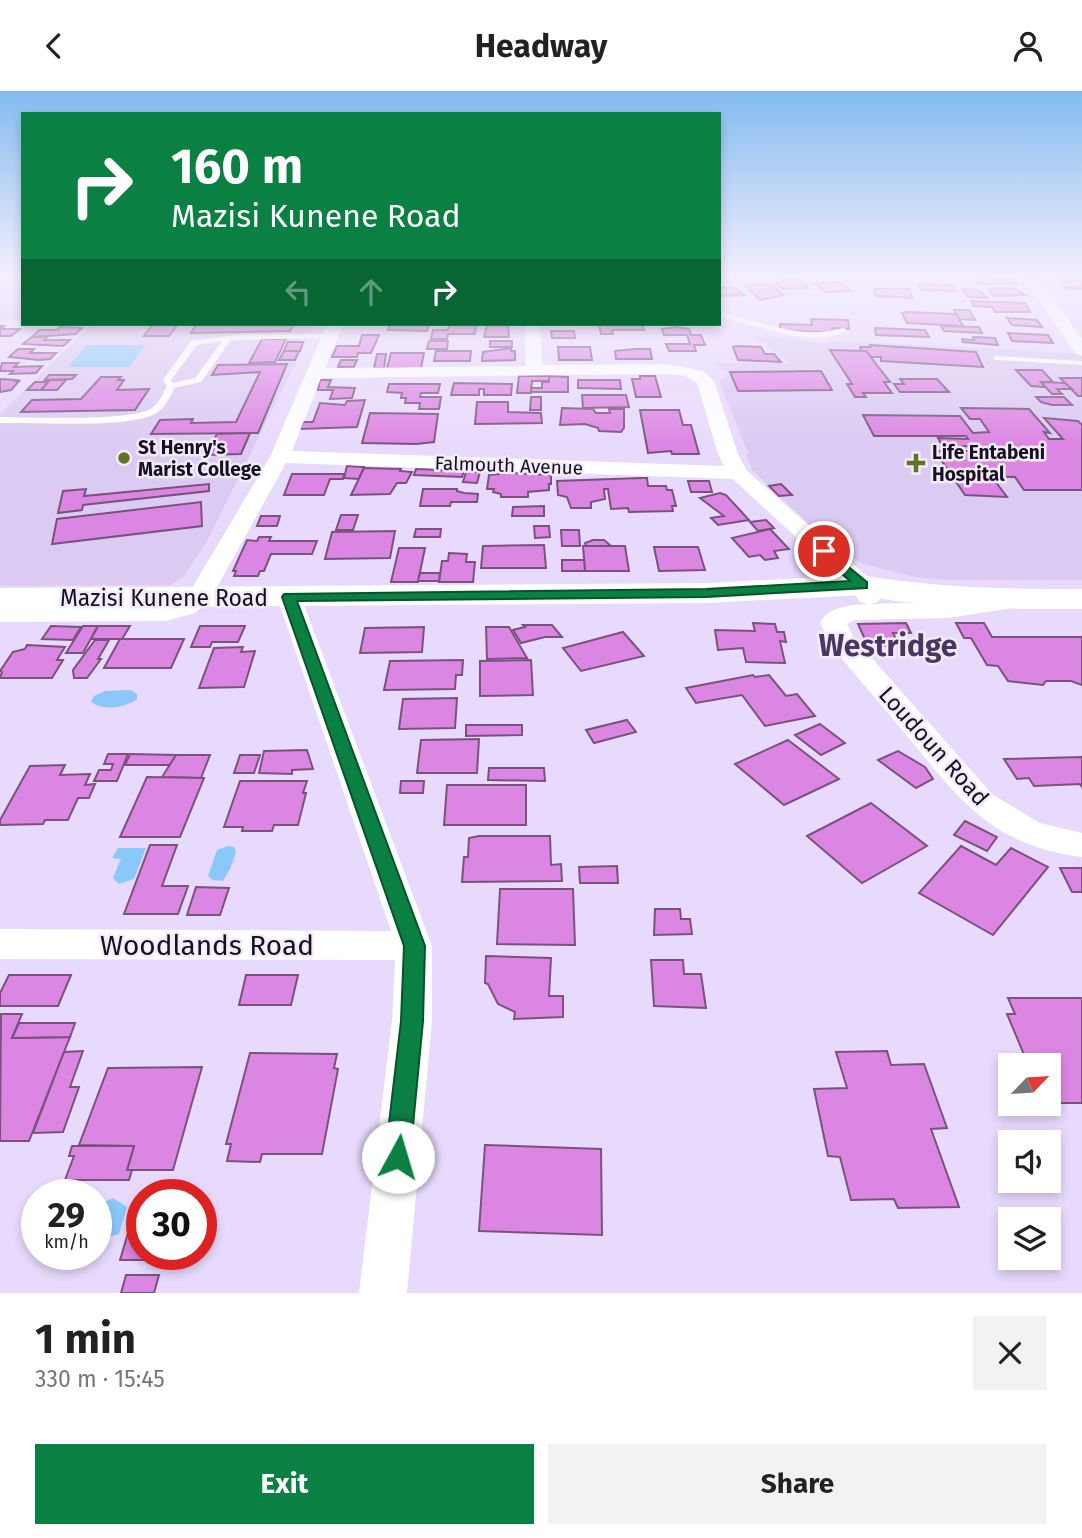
<!DOCTYPE html>
<html lang="en">
<head>
<meta charset="utf-8">
<style>
	body { margin:0; font-family:"Fira Sans",sans-serif; background:#f2f2f2; color:#222; height:100vh; display:flex; flex-direction:column; font-size:26px; white-space:nowrap }
	* { box-sizing:border-box; margin:0 }
	p { font-size:23px; color:#767676 }
	.icon { flex:none; width:38px; height:38px; fill:none; stroke:currentColor; stroke-width:2; stroke-linecap:round; stroke-linejoin:round }
	.map { position:relative; height:1202px; overflow:hidden }
	.panel { display:flex; flex-direction:column; background:#fff; flex:1 }
	.panel>* { flex:none }
	.top-card { position:absolute; left:21px; top:21px; width:700px; height:214px; border-radius:0px; box-shadow:0 4px 10px #0003; background:#0b8043; color:#fff; overflow:hidden }
	.needle { width:46px; rotate:65deg }
	.buttons { position:absolute; left:998px; top:962px; display:grid; gap:14px }
	.buttons a { display:grid; place-items:center; width:63px; height:63px; border-radius:0px; background:#fff; box-shadow:0 4px 10px #0003; font-size:35px }
	.speed { position:absolute; left:21px; top:1088px; display:flex; gap:14px; font-size:35px; font-weight:700; text-align:center }
	.speed>* { display:grid; place-content:center; width:91px; height:91px; border-radius:50%; background:#fff; box-shadow:0 4px 10px #0003; line-height:1 }
	.speed small { font-size:18px; font-weight:400 }
	.speed .limit { border:10px solid #d22; background:#fff; color:#111 }
	.pin { position:absolute; display:grid; place-items:center; width:60px; height:60px; color:#fff; margin:-30px; border:4px solid #fff; border-radius:50%; box-shadow:0 2px 7px #0007 }
	.me { position:absolute; width:77px; margin:-38px; rotate:6deg; stroke-linejoin:round; filter:drop-shadow(0 0 5px #0008) }
	.turn { display:flex; align-items:center; gap:24px; height:147px; padding:0 35px; font-size:32px }
	.turn .icon { width:91px; height:91px; stroke-width:2.5 }
	.turn b { display:block; font-size:49px; line-height:60px }
	.lanes { display:flex; align-items:center; height:66px; padding:0 35px; background:#0003; justify-content:center; gap:35px; direction:ltr }
	.lanes .off { opacity:.35 }
	.round { display:grid; place-items:center; flex:none; width:74px; height:74px; border-radius:0px; background:#f2f2f2 }
	.head { display:flex; align-items:center; justify-content:space-between; height:119px; padding:0 35px }
	h1 { font-size:42px; font-weight:700; line-height:52px }
	.button { display:flex; gap:14px; margin-top:auto; padding:14px 35px }
	.button a { flex:1; height:80px; border-radius:0px; background:#0b8043; color:#fff; font-size:28px; font-weight:700; line-height:80px; text-align:center }
	.button a+a { background:#f2f2f2; color:#222 }
	header { display:flex; justify-content:space-between; align-items:center; height:91px; padding:0 35px; background:#fff; font-size:32px; font-weight:700 }
	.map>svg:first-child { display:block }
	.built { fill:#dbcbf2 }
	.water { fill:#8bc8fa }
	.building { fill:#dc86e3; stroke:#7a527d; stroke-width:2 }
	.lines { fill:none; stroke-linecap:round; stroke-linejoin:round }
	.lane { fill:#fff; fill-rule:evenodd }
	.street { fill:#fff; fill-rule:evenodd }
	.secondary { fill:#fff; fill-rule:evenodd }
	.route { fill:#0b8043; stroke:#07532c; stroke-width:2 }
	.poi-dot { fill:#5e7527; stroke:#f1ecf8; stroke-width:2.5 }
	.labels { text-anchor:middle; stroke-width:5; stroke-linejoin:round; paint-order:stroke }
	.far-poi-label { font-size:19px; font-weight:bold; fill:#180f22; stroke:#f1ecf8; text-anchor:start }
	.far-street-label { font-size:19px; fill:#180f22; stroke:#f1ecf8 }
	.street-label { font-size:23px; fill:#180f22; stroke:#f1ecf8 }
	.near-street-label { font-size:28px; fill:#180f22; stroke:#f1ecf8 }
	.district-label { font-size:30px; font-weight:bold; fill:#4b3564; stroke:#f1ecf8 }
</style>
</head>
<body>
<header><svg class="icon" aria-label="back" viewBox="0 0 24 24"><path d="M15 5l-7 7 7 7"/></svg>Headway<svg class="icon" aria-label="person" viewBox="0 0 24 24"><circle cx="12" cy="8" r="4"/><path d="M4 21q1-7 8-7t8 7"/></svg></header>
<div class="map">
<svg width="1082" height="1202" viewBox="0 0 1082 1202">
	<rect width="100%" height="100%" fill="#e8dafd"/>
	<g class="built">
		<rect x="0" y="186" width="23" height="43"/>
		<polygon points="78,233 315,233 206,452 184,485 170,494 0,495 0,323 92,233"/>
		<polygon points="750,244 826,252 827,250 953,255 1082,263 1082,489 947,489 915,486 864,473 834,457 752,379 746,364 748,362 719,290 729,283 713,272 790,272"/>
	</g>
	<g class="water">
		<polygon points="87,254 145,254 129,276 68,276"/>
		<path d="M130,599L137,603V608C125,617 103,620 91,611L94,605L105,600Z"/>
		<polygon points="228,755 234,756 236,761 231,776 223,790 213,789 208,785 217,759"/>
		<polygon points="118,757 146,757 134,788 119,793 113,787 121,768 112,767"/>
		<polygon points="113,1107 127,1116 119,1143 96,1149 96,1115"/>
	</g>
	<g class="building">
		<polygon points="980,186 1009,187 1017,193 978,193 977,191 982,191"/>
		<polygon points="780,187 798,188 809,197 782,198 775,192 784,191"/>
		<polygon points="1060,188 1082,189 1082,198 1066,197"/>
		<polygon points="840,191 851,200 827,201 814,193"/>
		<polygon points="762,193 773,195 784,204 760,209 745,194"/>
		<polygon points="918,193 952,194 955,200 921,199"/>
		<polygon points="719,196 736,197 744,204 719,205"/>
		<polygon points="988,197 1016,198 1025,204 993,205"/>
		<polygon points="874,198 909,198 912,207 876,205"/>
		<polygon points="962,198 978,199 988,207 968,206"/>
		<polygon points="971,210 1025,212 1030,221 995,221 992,216 974,215"/>
		<polygon points="954,219 969,219 975,229 959,228"/>
		<polygon points="907,221 956,223 963,235 907,232 902,222"/>
		<polygon points="1007,227 1037,229 1042,236 1012,234"/>
		<polygon points="811,228 848,229 849,238 833,237 831,242 780,239 780,233 812,234"/>
		<polygon points="153,233 178,233 169,245 144,245"/>
		<polygon points="197,233 294,233 290,240 191,242"/>
		<polygon points="390,233 429,233 427,240 388,239"/>
		<polygon points="599,233 642,233 644,239 612,239 613,243 601,243"/>
		<polygon points="449,234 476,234 475,243 448,243 447,248 431,248 433,239 448,239"/>
		<polygon points="487,234 508,234 509,246 484,246"/>
		<polygon points="0,235 4,235 1,238 20,238 11,245 0,245"/>
		<polygon points="941,235 979,236 982,242 944,240"/>
		<polygon points="60,236 82,237 76,243 32,246 39,239 57,239"/>
		<polygon points="676,236 689,238 691,244 701,244 705,254 694,254 696,260 669,260 666,253 690,253 687,244 664,244 662,238"/>
		<polygon points="875,237 925,239 929,246 876,244"/>
		<polygon points="551,240 574,240 575,247 552,247"/>
		<polygon points="1008,242 1048,244 1053,252 1012,250"/>
		<polygon points="362,244 379,244 371,262 358,262 357,266 332,266 337,255 359,255"/>
		<polygon points="32,246 47,246 44,249 70,249 63,255 23,253"/>
		<polygon points="973,246 995,247 998,254 963,251 962,248 974,249"/>
		<polygon points="262,248 286,248 275,271 249,272"/>
		<polygon points="429,250 448,250 447,258 427,258"/>
		<rect x="490" y="250" width="22" height="6"/>
		<polygon points="288,251 303,251 300,260 284,260"/>
		<polygon points="870,254 976,261 983,276 881,270 881,266 871,266 866,260 861,260 860,256 871,256"/>
		<polygon points="737,255 761,256 765,263 774,263 781,271 738,269 733,256"/>
		<polygon points="558,256 590,256 592,269 559,269"/>
		<polygon points="511,257 511,260 515,260 515,269 482,270 483,261"/>
		<polygon points="18,258 34,258 30,262 56,262 50,268 39,269 9,266"/>
		<polygon points="636,258 650,258 652,268 616,268 615,260"/>
		<polygon points="830,259 866,260 890,291 884,291 892,302 863,302 866,306 855,306 847,293 852,293"/>
		<polygon points="284,260 299,260 295,269 279,269"/>
		<polygon points="436,260 471,260 470,270 434,270"/>
		<polygon points="391,262 424,262 421,277 387,277"/>
		<polygon points="377,263 386,263 384,277 374,277"/>
		<polygon points="341,269 357,269 354,276 338,276"/>
		<polygon points="2,272 18,272 14,276 42,275 36,282 10,283 13,280 0,280"/>
		<polygon points="287,273 258,342 151,343 160,329 193,328 191,332 236,331 260,281 212,284 218,274"/>
		<polygon points="1016,279 1042,279 1053,291 1041,291 1045,296 1031,295"/>
		<polygon points="821,280 832,299 738,300 730,281"/>
		<polygon points="49,284 76,284 72,288 45,289"/>
		<polygon points="519,285 549,285 549,290 532,290 531,302 517,302"/>
		<polygon points="549,285 568,286 568,301 531,301 531,297 542,297 542,291 549,291"/>
		<polygon points="640,285 655,285 661,306 636,306 632,288 640,288"/>
		<polygon points="101,286 121,286 118,289 124,289 117,299 149,298 135,319 21,321 32,309 81,308"/>
		<polygon points="1060,287 1082,287 1082,305 1078,305"/>
		<polygon points="0,288 16,289 14,290 19,290 11,299 0,301"/>
		<polygon points="900,288 937,288 949,301 900,301 894,293 904,293"/>
		<polygon points="45,289 66,289 57,299 41,299 48,291 43,291"/>
		<polygon points="320,289 331,289 328,296 355,297 352,307 330,308 333,299 318,299"/>
		<polygon points="578,289 620,289 621,298 578,297"/>
		<polygon points="35,291 48,291 41,299 27,299"/>
		<polygon points="1041,291 1065,292 1072,298 1057,298 1062,303 1052,303"/>
		<polygon points="454,292 512,293 511,304 484,304 484,298 479,298 479,304 451,304"/>
		<polygon points="389,293 440,293 438,302 421,302 420,306 441,306 439,318 419,318 420,312 405,312 406,307 401,307 402,302 387,301"/>
		<polygon points="582,304 626,304 629,316 583,317"/>
		<polygon points="531,306 541,306 541,319 530,319"/>
		<polygon points="1036,306 1064,306 1072,314 1052,314 1041,311"/>
		<polygon points="365,309 357,336 300,338 303,331 313,331 320,312 345,314 347,310"/>
		<polygon points="477,311 508,311 508,321 541,322 542,332 475,333"/>
		<polygon points="562,317 593,318 596,322 610,322 609,318 624,318 624,337 621,341 599,340 598,337 585,333 560,334"/>
		<polygon points="961,317 1029,318 1050,342 1044,341 1049,348 1063,348 1044,327 1078,330 1082,334 1082,399 1024,399 1015,386 992,386 1007,406 965,404 935,360 975,360 972,355 943,356 938,347 968,348 966,345 874,345 863,324 960,325 973,342 989,341 980,328 970,328"/>
		<polygon points="640,319 679,319 683,334 691,334 699,363 672,363 671,360 648,362"/>
		<polygon points="370,322 438,323 434,351 416,353 362,352"/>
		<polygon points="250,342 241,363 206,364 217,343"/>
		<polygon points="347,375 364,376 359,388 344,387"/>
		<polygon points="364,377 401,378 400,380 412,381 406,392 397,392 390,403 351,404"/>
		<polygon points="416,378 464,380 462,386 414,384"/>
		<polygon points="466,381 480,381 477,392 463,391"/>
		<polygon points="511,382 551,384 551,393 549,393 549,399 528,401 528,406 501,406 501,403 493,401 494,398 487,398 489,384"/>
		<polygon points="292,383 344,383 343,388 330,388 324,404 284,404"/>
		<polygon points="641,387 647,387 648,395 666,395 667,399 672,399 676,415 672,415 673,420 629,421 628,417 611,418 608,398 604,398 605,408 591,411 591,417 571,417 567,406 558,404 557,390"/>
		<polygon points="688,390 709,390 712,401 691,401"/>
		<polygon points="209,393 209,400 83,414 82,419 58,422 63,400 86,398 84,405"/>
		<polygon points="781,393 792,404 779,405 769,395"/>
		<polygon points="423,398 457,398 457,400 464,402 478,403 477,411 451,411 450,415 420,415"/>
		<polygon points="720,402 726,404 749,429 718,434 711,427 724,425 700,407"/>
		<polygon points="201,411 202,435 52,453 57,428"/>
		<polygon points="544,415 544,425 512,425 513,416"/>
		<polygon points="341,424 358,424 353,439 336,439"/>
		<polygon points="261,425 280,425 277,435 257,435"/>
		<polygon points="766,429 774,437 758,440 750,431"/>
		<polygon points="534,435 549,435 550,446 535,447"/>
		<polygon points="416,438 441,438 440,446 414,446"/>
		<polygon points="770,438 789,458 774,460 778,467 765,469 760,464 749,466 732,447"/>
		<polygon points="561,439 579,439 580,455 562,455"/>
		<polygon points="395,440 390,467 325,468 332,441"/>
		<polygon points="259,446 271,446 269,450 317,450 312,463 271,463 264,480 260,480 258,485 234,485 236,480 233,480 247,449 257,450"/>
		<polygon points="593,449 604,449 611,455 586,455 585,452"/>
		<polygon points="544,454 546,477 481,477 483,455"/>
		<polygon points="583,455 625,455 629,480 585,480"/>
		<polygon points="654,456 698,456 705,479 659,480"/>
		<polygon points="399,457 425,457 418,491 391,491"/>
		<polygon points="449,462 467,463 466,471 475,471 473,491 439,491 442,470 448,470"/>
		<polygon points="562,469 584,469 585,480 562,480"/>
		<polygon points="420,482 440,482 439,490 418,490"/>
		<polygon points="753,532 775,533 777,541 784,541 786,551 780,550 785,572 746,571 743,557 718,559 715,539 755,540"/>
		<polygon points="906,532 911,542 893,542 900,555 868,555 858,533"/>
		<polygon points="956,532 984,532 992,546 1082,546 1082,594 1071,590 1046,590 1043,594 1008,590 998,575 987,574 971,547 964,547"/>
		<polygon points="523,534 552,534 562,546 545,546 521,552 513,539 525,536"/>
		<polygon points="51,535 81,536 73,549 42,548"/>
		<polygon points="83,535 98,535 83,562 66,562"/>
		<polygon points="98,535 130,535 122,548 91,548"/>
		<polygon points="200,535 245,535 238,551 212,551 210,556 191,556"/>
		<polygon points="424,536 422,561 360,562 365,537"/>
		<polygon points="486,536 509,536 527,567 487,568"/>
		<polygon points="623,541 644,565 581,580 563,557"/>
		<polygon points="120,548 184,548 171,577 104,577"/>
		<polygon points="95,549 109,549 98,568 101,568 87,587 74,587 73,579"/>
		<polygon points="27,554 65,556 57,569 63,569 52,587 0,587 2,581 0,580 13,561 25,558"/>
		<polygon points="243,556 241,561 255,560 244,596 199,597 214,557"/>
		<polygon points="463,569 462,584 456,584 455,598 384,599 390,570"/>
		<polygon points="531,569 533,604 480,605 480,570"/>
		<polygon points="753,584 755,586 769,584 786,605 797,603 815,625 765,635 742,604 696,612 686,597"/>
		<polygon points="457,607 455,637 399,638 403,608"/>
		<polygon points="627,629 636,641 594,652 586,639"/>
		<polygon points="820,633 845,652 821,664 795,644"/>
		<polygon points="466,634 522,634 522,644 466,645"/>
		<polygon points="479,648 477,682 417,682 421,649"/>
		<polygon points="788,649 839,688 784,714 735,673"/>
		<polygon points="307,659 313,678 292,679 292,683 259,682 264,660"/>
		<polygon points="898,660 925,676 933,688 916,697 878,669"/>
		<polygon points="108,663 128,663 117,690 94,690 99,679 111,679 113,673 104,673"/>
		<polygon points="130,663 176,664 171,674 125,674"/>
		<polygon points="176,664 210,664 201,687 162,686"/>
		<polygon points="240,664 260,664 254,682 234,682"/>
		<polygon points="1082,666 1082,696 1080,693 1034,695 1029,687 1017,688 1004,668"/>
		<polygon points="65,674 60,684 90,683 85,694 95,693 89,707 78,707 68,729 45,729 43,733 0,734 0,729 30,675"/>
		<polygon points="489,677 544,677 545,690 488,689"/>
		<polygon points="147,686 204,687 180,746 120,746"/>
		<polygon points="240,690 307,690 303,702 306,702 298,734 274,734 272,740 242,740 243,736 224,736"/>
		<polygon points="401,690 424,690 423,702 400,702"/>
		<polygon points="447,694 526,694 526,734 444,734"/>
		<polygon points="871,712 927,755 862,792 807,745"/>
		<polygon points="965,730 997,746 987,760 954,744"/>
		<polygon points="479,745 550,745 551,774 561,773 562,790 462,791 464,766 468,766 469,747"/>
		<polygon points="150,754 177,754 162,795 188,795 178,823 124,823"/>
		<polygon points="961,755 996,774 1011,757 1048,776 993,844 919,802"/>
		<polygon points="617,775 618,792 580,792 579,776"/>
		<polygon points="1060,777 1082,777 1082,801 1072,801"/>
		<polygon points="196,796 229,797 220,824 187,824"/>
		<polygon points="500,798 573,798 575,854 497,853"/>
		<polygon points="655,818 680,818 681,828 690,828 692,843 654,844"/>
		<polygon points="486,865 551,867 549,905 563,905 563,926 514,928 515,921 498,913 488,893 485,892"/>
		<polygon points="651,869 683,869 684,883 701,883 706,917 654,915"/>
		<polygon points="9,884 71,884 58,915 0,915 0,902"/>
		<polygon points="246,884 298,884 291,914 239,914"/>
		<polygon points="1008,907 1082,907 1082,1012 1050,1012 1048,975 1035,975 1031,966 1025,966 1007,923 1015,923"/>
		<polygon points="1,923 22,923 12,947 70,946 29,1050 0,1050"/>
		<polygon points="19,932 75,932 70,946 12,947"/>
		<polygon points="83,960 70,996 79,996 63,1041 33,1042 64,961"/>
		<polygon points="887,960 891,974 924,973 947,1037 931,1038 959,1116 898,1117 894,1108 851,1109 840,1066 828,1065 814,998 847,997 836,961"/>
		<polygon points="250,962 337,963 334,977 338,978 322,1063 262,1063 260,1071 227,1070 231,1053 226,1053"/>
		<polygon points="202,976 173,1079 127,1079 134,1055 79,1054 108,977"/>
		<polygon points="485,1054 601,1058 602,1144 479,1140"/>
		<polygon points="72,1055 134,1055 127,1079 132,1079 129,1089 65,1089 74,1065 69,1065"/>
		<polygon points="140,1102 183,1102 182,1104 142,1104 142,1164 167,1164 165,1169 120,1169"/>
		<polygon points="126,1184 159,1184 154,1202 121,1202"/>
	</g>
	<g class="lines">
		<g class="lane">
			<path d="M719,221C760,230 802,250 843,237L847,239C816,260 753,233 719,225Z"/>
			<path d="M329,243L333,245L332,247L231,249L201,291L174,297C170,306 165,318 155,323C123,338 38,331 0,332V326C29,326 131,331 152,317C159,312 163,303 167,295L163,289L191,250L237,244ZM222,250L195,287L173,292L171,289L197,254Z"/>
			<polygon points="994,265 1082,270 1082,274 997,269 994,269"/>
		</g>
		<g class="street">
			<polygon points="1024,186 1038,186 1082,248 1082,265 1076,263"/>
			<path d="M327,233H343L325,277L526,275L525,233H540L542,274L668,273L703,280L714,290L738,363L746,379L871,489L881,506L878,511L870,513L949,511L1018,502L1027,504L1030,509L1027,514L1018,516L949,527L855,529L847,533L854,547L992,703L1040,732L1082,742V766C985,754 955,701 897,633C875,605 849,579 829,550L820,531C831,515 850,514 868,513L860,511L852,498L733,388L286,372L211,507L195,522L166,530L0,531V515L166,514L177,512L189,502L270,366ZM668,283L685,285L697,292L718,363L724,375L292,360L321,287Z"/>
			<polygon points="289,499 298,501 301,506 432,855 432,930 407,1202 359,1202 392,930 395,869 0,868 0,838 391,840 277,506 280,501"/>
		</g>
		<path class="secondary" d="M862,484C934,497 1009,498 1082,498V518H1021L901,511L862,504L706,512L0,517V497L706,492Z"/>
	</g>
	<linearGradient id="sky" x2="0" y2="1"><stop stop-color="#83bcef"/><stop offset="0.52" stop-color="#f5eefe"/><stop offset="1" stop-color="#f5eefe" stop-opacity="0"/></linearGradient>
	<rect width="1082" height="355" fill="url(#sky)"/>
	<polygon class="route" points="824,456 867,491 867,497 706,506 297,510 425,855 423,930 410,1066 407,1075 398,1078 389,1075 385,1066 401,930 404,855 282,506 284,503 706,498 850,490 819,463 819,457"/>
	<g class="poi-dot">
		<circle cx="124" cy="367" r="7"/>
		<path d="M912.5 361.5h7v7h7v7h-7v7h-7v-7h-7v-7h7z"/>
	</g>
	<g class="labels">
		<g class="far-poi-label">
			<text x="138" y="363">St Henry's<tspan x="138" dy="22">Marist College</tspan></text>
			<text x="932" y="368">Life Entabeni<tspan x="932" dy="22">Hospital</tspan></text>
		</g>
		<g class="far-street-label">
			<text transform="translate(509 374) rotate(2)" y="7">Falmouth Avenue</text>
		</g>
		<g class="street-label">
			<text x="164" y="515">Mazisi Kunene Road</text>
			<text transform="translate(934 655) rotate(48)" y="8">Loudoun Road</text>
		</g>
		<g class="near-street-label">
			<text x="207" y="864">Woodlands Road</text>
		</g>
		<g class="district-label">
			<text x="888" y="565">Westridge</text>
		</g>
	</g>
</svg>
<div class="buttons">
<a><svg class="needle" viewBox="-14 -14 28 28"><path d="M0-13l5 13h-10z" fill="#e53935"/><path d="M0 13l5-13h-10z" fill="#767676"/></svg></a>
<a><svg class="icon" aria-label="sound" viewBox="0 0 24 24"><path d="M4 9h4l5-4v14l-5-4H4zM17 9q2 3 0 6"/></svg></a>
<a><svg class="icon" aria-label="layers" viewBox="0 0 24 24"><path d="M12 4l9 5-9 5-9-5zM3 14l9 5 9-5"/></svg></a>
</div>
<div class="speed"><div>29<small>km/h</small></div><div class="limit">30</div></div>
<div class="pin" style="left:824px;top:460px;background:#d93025"><svg class="icon" aria-label="arrive" viewBox="0 0 24 24"><path d="M6 21V4h12l-3 4 3 4H6"/></svg></div>
<svg class="me" style="left:398px;top:1066px" viewBox="-20 -20 40 40"><circle r="19" fill="#fff"/><path d="M0-13L10 11 0 6-10 11z" fill="#0b8043"/></svg>
<div class="top-card">
<div class="turn"><svg class="icon" aria-label="right" viewBox="0 0 24 24"><path d="M7 20v-9h11M14 6l5 5-5 5"/></svg><div><b>160 m</b>Mazisi Kunene Road</div></div>
<div class="lanes"><svg class="icon off" aria-label="left" viewBox="0 0 24 24"><path d="M17 20v-9H6M10 6l-5 5 5 5"/></svg><svg class="icon off" aria-label="ahead" viewBox="0 0 24 24"><path d="M12 20V5M6 11l6-6 6 6"/></svg><svg class="icon" aria-label="right" viewBox="0 0 24 24"><path d="M7 20v-9h11M14 6l5 5-5 5"/></svg></div>
</div>
</div>
<section class="panel">
<div class="head"><div><h1>1 min</h1><p>330 m · 15:45</p></div><a class="round"><svg class="icon" aria-label="close" viewBox="0 0 24 24"><path d="M6 6l12 12M18 6L6 18"/></svg></a></div>
<div class="button"><a>Exit</a><a>Share</a></div>
</section>
</body>
</html>
